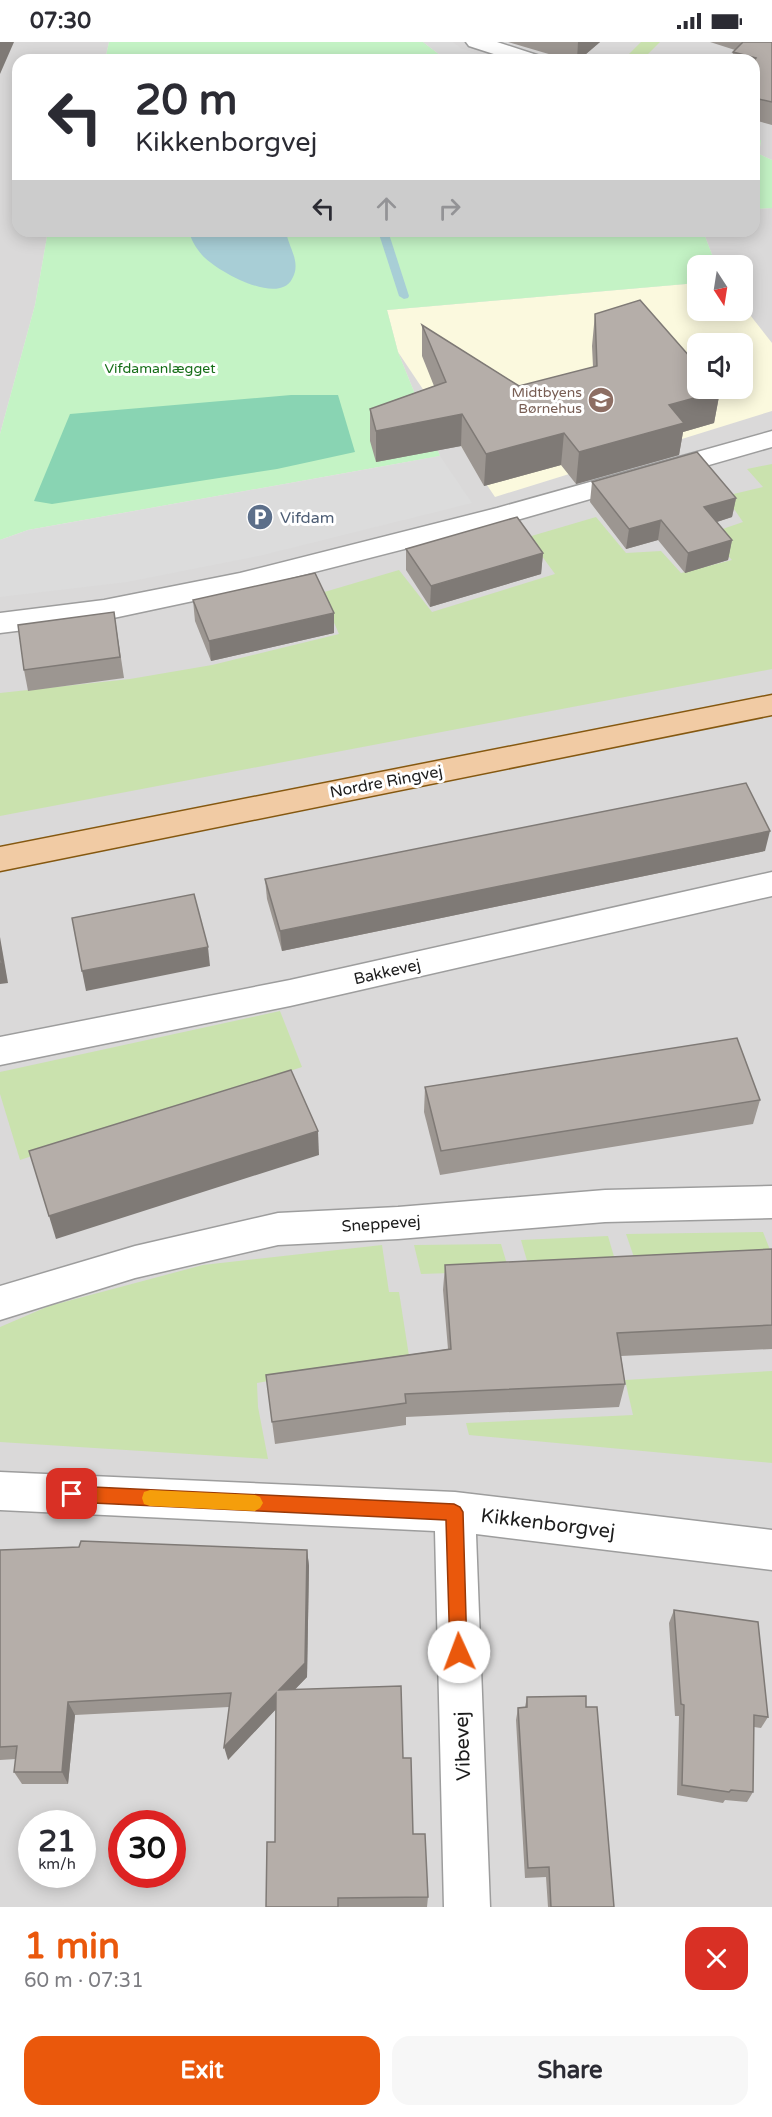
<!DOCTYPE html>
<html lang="en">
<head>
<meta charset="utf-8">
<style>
	body { margin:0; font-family:"Varela Round",sans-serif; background:#f7f7f7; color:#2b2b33; height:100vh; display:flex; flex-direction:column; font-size:22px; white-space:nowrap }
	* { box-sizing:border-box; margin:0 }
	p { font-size:20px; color:#7c7c81 }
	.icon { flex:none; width:33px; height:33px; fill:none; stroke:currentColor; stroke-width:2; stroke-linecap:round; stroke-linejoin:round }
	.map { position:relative; height:1865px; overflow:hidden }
	.panel { display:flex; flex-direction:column; background:#fff; flex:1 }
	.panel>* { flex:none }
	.hud { position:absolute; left:12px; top:12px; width:748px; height:183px; border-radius:18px; box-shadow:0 3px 15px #0003; background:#fff; color:#2b2b33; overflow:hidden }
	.needle { width:39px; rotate:168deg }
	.controls { position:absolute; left:687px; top:213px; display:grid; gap:12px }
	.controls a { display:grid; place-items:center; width:66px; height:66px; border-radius:12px; background:#fff; box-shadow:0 3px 15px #0003; font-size:30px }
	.speed { position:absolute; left:18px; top:1768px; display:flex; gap:12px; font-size:30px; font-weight:700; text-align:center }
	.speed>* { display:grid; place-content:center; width:78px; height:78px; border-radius:50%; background:#fff; box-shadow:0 3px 15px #0003; line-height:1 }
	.speed small { font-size:15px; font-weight:400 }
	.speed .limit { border:9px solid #d22; background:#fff; color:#111 }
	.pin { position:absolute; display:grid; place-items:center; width:51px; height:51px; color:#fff; margin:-26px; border-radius:12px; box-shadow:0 3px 9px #0006 }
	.me { position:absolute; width:66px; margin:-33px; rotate:358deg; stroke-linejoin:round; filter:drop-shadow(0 0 4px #0008) }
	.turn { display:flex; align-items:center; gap:21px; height:126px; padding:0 24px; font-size:27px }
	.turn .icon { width:78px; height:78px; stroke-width:2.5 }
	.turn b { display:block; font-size:42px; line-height:51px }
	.lanes { display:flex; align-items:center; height:57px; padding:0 24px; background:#0003; justify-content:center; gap:30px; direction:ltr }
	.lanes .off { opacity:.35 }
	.round { display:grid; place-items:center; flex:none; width:63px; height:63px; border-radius:18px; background:#f7f7f7 }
	.overview { display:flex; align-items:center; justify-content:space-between; height:102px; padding:0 24px }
	h1 { font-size:36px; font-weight:800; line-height:45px; color:#ea580c }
	.primary-button { display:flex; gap:12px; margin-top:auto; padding:12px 24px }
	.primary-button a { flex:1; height:69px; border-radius:18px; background:#ea580c; color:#fff; font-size:24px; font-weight:800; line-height:69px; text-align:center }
	.primary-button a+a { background:#f7f7f7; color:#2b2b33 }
	.status { display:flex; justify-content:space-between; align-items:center; height:42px; padding:0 30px; background:#fff; direction:ltr }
	.status svg { height:16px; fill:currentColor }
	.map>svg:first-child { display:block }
	.residential { fill:#dad9d9; fill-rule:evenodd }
	.education { fill:#fbf9de; fill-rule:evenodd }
	.grass { fill:#cae2ae }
	.park { fill:#c4f3c5 }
	.pitch { fill:#89d4b3 }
	.parking { fill:#dcdcdc }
	.water { fill:#a8ced6 }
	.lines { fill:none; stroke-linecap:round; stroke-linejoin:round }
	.stream { fill:#a8ced6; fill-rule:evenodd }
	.minor-casing { stroke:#9d9d9d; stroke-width:3 }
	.major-casing { stroke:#855810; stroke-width:3 }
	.minor { fill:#fff; fill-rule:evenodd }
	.major { fill:#f1cba4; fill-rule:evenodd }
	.wall { fill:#9c9691 }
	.shaded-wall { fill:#7f7a76 }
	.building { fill:#b5aea9; stroke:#7f7a76; stroke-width:1.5 }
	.route { fill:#ea580c; stroke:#983908; stroke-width:1.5 }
	.slow { fill:#f59e0b }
	.labels { text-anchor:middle; stroke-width:6; stroke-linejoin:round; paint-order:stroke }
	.far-park-label { font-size:14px; fill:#176e19; stroke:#fff }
	.far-education-label { font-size:14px; fill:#785e54; stroke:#fff; text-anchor:end }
	.service-label { font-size:16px; fill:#4e5e75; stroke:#fff; text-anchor:start }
	.street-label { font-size:16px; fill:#1c1c1c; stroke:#fff }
	.near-street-label { font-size:20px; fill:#1c1c1c; stroke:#fff }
</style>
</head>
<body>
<div class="status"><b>07:30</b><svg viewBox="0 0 49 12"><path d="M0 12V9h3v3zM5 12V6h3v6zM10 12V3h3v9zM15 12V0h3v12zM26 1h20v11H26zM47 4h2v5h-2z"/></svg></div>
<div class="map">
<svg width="772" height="1865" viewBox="0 0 772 1865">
	<rect width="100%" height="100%" fill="#ede9e3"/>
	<g class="residential">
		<polygon points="0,0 109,0 105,18 18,18 18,189 48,189 35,263 0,392"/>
		<polygon points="423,0 772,0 772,118 759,112 761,98 755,98 754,18 457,18"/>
		<path d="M772,166V1865H0V498L440,414L398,310L387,268L697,241L698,268H742V224L716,223L703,189H754L755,167ZM698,302H742V346H698ZM32,1782H82V1833H32ZM122,1782H172V1833H122Z"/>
	</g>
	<path class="education" d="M697,241L698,268H742L743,264L772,301V369L495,455L398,310L387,268ZM698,302H742V346H698Z"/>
	<g class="grass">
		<polygon points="641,0 660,0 642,18 623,18"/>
		<polygon points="772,422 772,627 0,774 0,651 130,637 212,623 339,592 321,551 399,528 432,570 555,532 528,495 596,475 626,511 661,509 681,531 732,518 708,492 743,480 725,454 763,445 747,427"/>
		<polygon points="280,969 302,1025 20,1118 0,1052 0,1030"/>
		<polygon points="763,1190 772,1213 636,1221 626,1192"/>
		<polygon points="608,1194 617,1225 530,1229 521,1198"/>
		<polygon points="501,1202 509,1229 421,1232 414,1203"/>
		<polygon points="382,1203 389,1250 399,1250 409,1314 257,1341 258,1365 268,1417 0,1400 0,1285 49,1264 203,1223"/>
		<polygon points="772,1329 772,1421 469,1393 466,1381 633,1373 625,1338"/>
	</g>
	<g class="park">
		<polygon points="109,0 423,0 440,13 457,18 105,18"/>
		<polygon points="754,98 761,98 759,112 772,118 772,166 755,167"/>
		<polygon points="48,189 703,189 716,223 698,224 697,241 387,268 398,310 440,414 28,488 0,498 0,392 35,263"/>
	</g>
	<polygon class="pitch" points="291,353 338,353 355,410 277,427 52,462 34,459 70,372"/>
	<g class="parking">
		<polygon points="423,0 453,0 462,7 499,18 457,18 440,13"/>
		<polygon points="440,414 472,461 263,513 127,540 0,555 0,498 28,488"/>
	</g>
	<path class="water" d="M189,189H286C288,205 302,220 292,237C278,264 215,228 202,213C196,206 191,198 189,189Z"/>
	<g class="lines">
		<polygon class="stream" points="378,189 388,189 409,254 408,256 404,257 399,254"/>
		<defs>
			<g id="minor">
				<polygon points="466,0 497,0 540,14 543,18 512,18 469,4"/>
				<polygon points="772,389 772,405 510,480 240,549 104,578 0,591 0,571 104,558 240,531 497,466"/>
				<polygon points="772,830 772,854 290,964 0,1023 0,995 290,938"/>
				<polygon points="772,1144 772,1176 605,1180 398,1197 278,1203 135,1236 0,1278 0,1244 135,1204 278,1171 398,1165 605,1148"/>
				<polygon points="0,1430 455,1450 772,1488 772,1528 476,1492 490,1865 444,1865 435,1489 0,1468"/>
			</g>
			<polygon id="major" points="772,653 772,673 0,829 0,805"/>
		</defs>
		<use href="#minor" class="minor-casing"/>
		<use href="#major" class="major-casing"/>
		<use href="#minor" class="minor"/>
		<use href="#major" class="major"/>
	</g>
	<g class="wall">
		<polygon points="508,0 600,0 579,18 569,18"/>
		<polygon points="710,0 772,0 772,83 754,78 754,18 732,18 733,10 735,8"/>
		<polygon points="595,272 720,349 714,381 683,390 679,413 576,442 561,423 484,444 461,404 376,420 370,399 370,367 434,344 422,314 422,283 519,344 593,325 592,304"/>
		<polygon points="592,440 736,456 732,475 717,480 732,498 728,518 685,531 658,498 626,507 590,460"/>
		<polygon points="406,507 543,511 541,532 430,565 406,528"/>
		<polygon points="193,558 334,591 211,619 195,579"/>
		<polygon points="114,570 124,636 28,649 24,628"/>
		<polygon points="765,809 282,909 267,857 265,837"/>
		<polygon points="425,1045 760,1058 753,1082 440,1133 424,1070"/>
		<polygon points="772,1207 772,1307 621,1314 625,1342 619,1365 406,1375 406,1383 275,1402 266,1333 448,1307 443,1248 445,1223"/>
		<polygon points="0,1508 307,1508 309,1524 307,1635 295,1647 403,1716 413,1792 428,1855 427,1865 266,1865 275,1800 276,1667 228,1718 229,1665 75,1673 68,1742 22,1742 14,1730 16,1717 0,1718"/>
		<polygon points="674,1568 768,1675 761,1686 754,1685 753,1750 747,1760 725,1758 723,1761 677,1753 679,1674 675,1674 669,1581"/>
		<polygon points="527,1655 586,1665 614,1865 548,1865 546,1835 525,1836 516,1678 518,1666 525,1665"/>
	</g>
	<g class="shaded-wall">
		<polygon points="0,0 14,0 0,32"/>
		<polygon points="578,0 600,0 579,18 577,18"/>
		<polygon points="720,349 714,381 683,390 679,413 576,442 579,410 669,363"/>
		<polygon points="462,372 461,404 376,420 376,389"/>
		<polygon points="564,391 561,423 484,444 486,412"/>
		<polygon points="736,456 732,475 701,485 704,465"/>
		<polygon points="661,478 658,498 626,507 629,487"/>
		<polygon points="732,498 728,518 685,531 688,511"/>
		<polygon points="543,511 541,532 430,565 431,544"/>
		<polygon points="334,571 334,591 211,619 209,599"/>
		<polygon points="770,789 765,809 282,909 280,889"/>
		<polygon points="0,895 8,941 0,942"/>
		<polygon points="208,905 210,924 86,949 82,929"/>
		<polygon points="318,1089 319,1113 56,1197 49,1174"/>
		<polygon points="307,1508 309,1524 307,1635 281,1662 279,1648"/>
		<polygon points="276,1651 278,1665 228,1718 224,1705"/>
		<polygon points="68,1660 75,1673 68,1742 62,1730"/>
	</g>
	<g class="building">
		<polygon points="743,0 772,0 772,60 754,56 754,19 756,16 733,10"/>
		<polygon points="640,258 698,324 698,346 717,346 720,349 669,363 684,381 579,410 564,391 486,412 462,372 376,389 370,367 446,340 422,283 519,344 597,324 595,272"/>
		<polygon points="697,410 736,456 704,465 732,498 688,511 661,478 629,487 592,440"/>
		<polygon points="517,475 543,511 431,544 406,507"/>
		<polygon points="315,531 334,571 209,599 193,558"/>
		<polygon points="114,570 120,615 24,628 18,583"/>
		<polygon points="746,741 770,789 280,889 265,837"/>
		<polygon points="194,852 208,905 82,929 72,876"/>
		<polygon points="0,908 2,921 0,922"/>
		<polygon points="737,996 760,1058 441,1109 425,1045"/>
		<polygon points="291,1028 318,1089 49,1174 29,1109"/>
		<polygon points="772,1207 772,1283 617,1291 625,1342 405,1352 406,1361 272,1380 266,1333 451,1307 445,1223"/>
		<polygon points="81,1499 307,1508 305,1621 279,1648 401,1644 403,1716 411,1716 413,1792 425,1792 428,1855 338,1856 338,1865 266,1865 267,1800 275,1800 276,1651 224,1705 231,1651 68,1660 62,1730 14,1730 17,1704 0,1705 0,1508 79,1505"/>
		<polygon points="674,1568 758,1580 768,1675 754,1673 753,1750 731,1748 729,1750 682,1743 684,1663 681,1662"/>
		<polygon points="586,1654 586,1665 597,1665 614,1865 551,1865 549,1825 528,1826 518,1666 527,1665 527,1655"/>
	</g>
	<polygon class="route" points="72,1444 454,1462 460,1465 463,1470 467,1610 465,1616 459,1618 453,1616 450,1610 446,1478 72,1460 66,1458 63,1452 66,1446"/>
	<polygon class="slow" points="150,1448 255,1453 260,1455 263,1461 260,1466 255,1469 150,1464 144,1462 142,1456 144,1450"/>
	<defs>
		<symbol id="school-disc" viewBox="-11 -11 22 22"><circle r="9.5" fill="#8d6e63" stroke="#fff"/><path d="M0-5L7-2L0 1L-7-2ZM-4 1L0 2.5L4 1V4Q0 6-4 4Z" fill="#fff"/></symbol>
		<symbol id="parking-disc" viewBox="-11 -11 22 22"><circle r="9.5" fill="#5c6f8a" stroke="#fff"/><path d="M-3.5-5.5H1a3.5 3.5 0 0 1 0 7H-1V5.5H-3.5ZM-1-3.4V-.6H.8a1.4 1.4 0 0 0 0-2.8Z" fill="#fff"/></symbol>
	</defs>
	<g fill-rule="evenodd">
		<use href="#school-disc" x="586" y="343" width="30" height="30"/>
		<use href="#parking-disc" x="245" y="460" width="30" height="30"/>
	</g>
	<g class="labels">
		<g class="far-park-label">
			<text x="160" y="331">Vifdamanlægget</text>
		</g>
		<g class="far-education-label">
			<text x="582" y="355">Midtbyens<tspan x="582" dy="16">Børnehus</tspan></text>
		</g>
		<g class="service-label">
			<text x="280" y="481">Vifdam</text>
		</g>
		<g class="street-label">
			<text transform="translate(386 739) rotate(-11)" y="6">Nordre Ringvej</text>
			<text transform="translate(387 929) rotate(-13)" y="6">Bakkevej</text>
			<text transform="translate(381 1181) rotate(-4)" y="6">Sneppevej</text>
		</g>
		<g class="near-street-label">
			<text transform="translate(548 1481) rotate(7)" y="7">Kikkenborgvej</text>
			<text transform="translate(462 1704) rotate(-92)" y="7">Vibevej</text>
		</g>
	</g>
</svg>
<div class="controls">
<a><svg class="needle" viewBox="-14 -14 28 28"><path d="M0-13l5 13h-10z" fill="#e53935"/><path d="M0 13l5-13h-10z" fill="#7c7c81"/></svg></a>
<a><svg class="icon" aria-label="sound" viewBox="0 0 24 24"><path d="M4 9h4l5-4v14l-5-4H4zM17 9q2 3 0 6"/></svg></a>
</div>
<div class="speed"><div>21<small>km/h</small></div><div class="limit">30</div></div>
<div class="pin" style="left:72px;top:1452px;background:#d93025"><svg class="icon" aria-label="arrive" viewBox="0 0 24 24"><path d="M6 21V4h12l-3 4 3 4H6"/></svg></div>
<svg class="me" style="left:459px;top:1610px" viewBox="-20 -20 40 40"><circle r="19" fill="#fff"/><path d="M0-13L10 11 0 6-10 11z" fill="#ea580c"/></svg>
<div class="hud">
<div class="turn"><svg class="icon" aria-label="left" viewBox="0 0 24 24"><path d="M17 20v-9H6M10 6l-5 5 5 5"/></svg><div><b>20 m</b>Kikkenborgvej</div></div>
<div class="lanes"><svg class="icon" aria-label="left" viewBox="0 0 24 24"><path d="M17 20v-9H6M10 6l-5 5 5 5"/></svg><svg class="icon off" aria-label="ahead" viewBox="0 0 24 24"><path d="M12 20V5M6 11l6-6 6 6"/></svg><svg class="icon off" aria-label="right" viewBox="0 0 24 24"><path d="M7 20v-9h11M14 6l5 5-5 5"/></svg></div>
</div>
</div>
<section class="panel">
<div class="overview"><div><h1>1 min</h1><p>60 m · 07:31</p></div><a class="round" style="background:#d93025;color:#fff"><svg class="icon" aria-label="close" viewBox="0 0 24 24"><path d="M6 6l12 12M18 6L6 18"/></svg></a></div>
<div class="primary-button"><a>Exit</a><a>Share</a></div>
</section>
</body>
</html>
